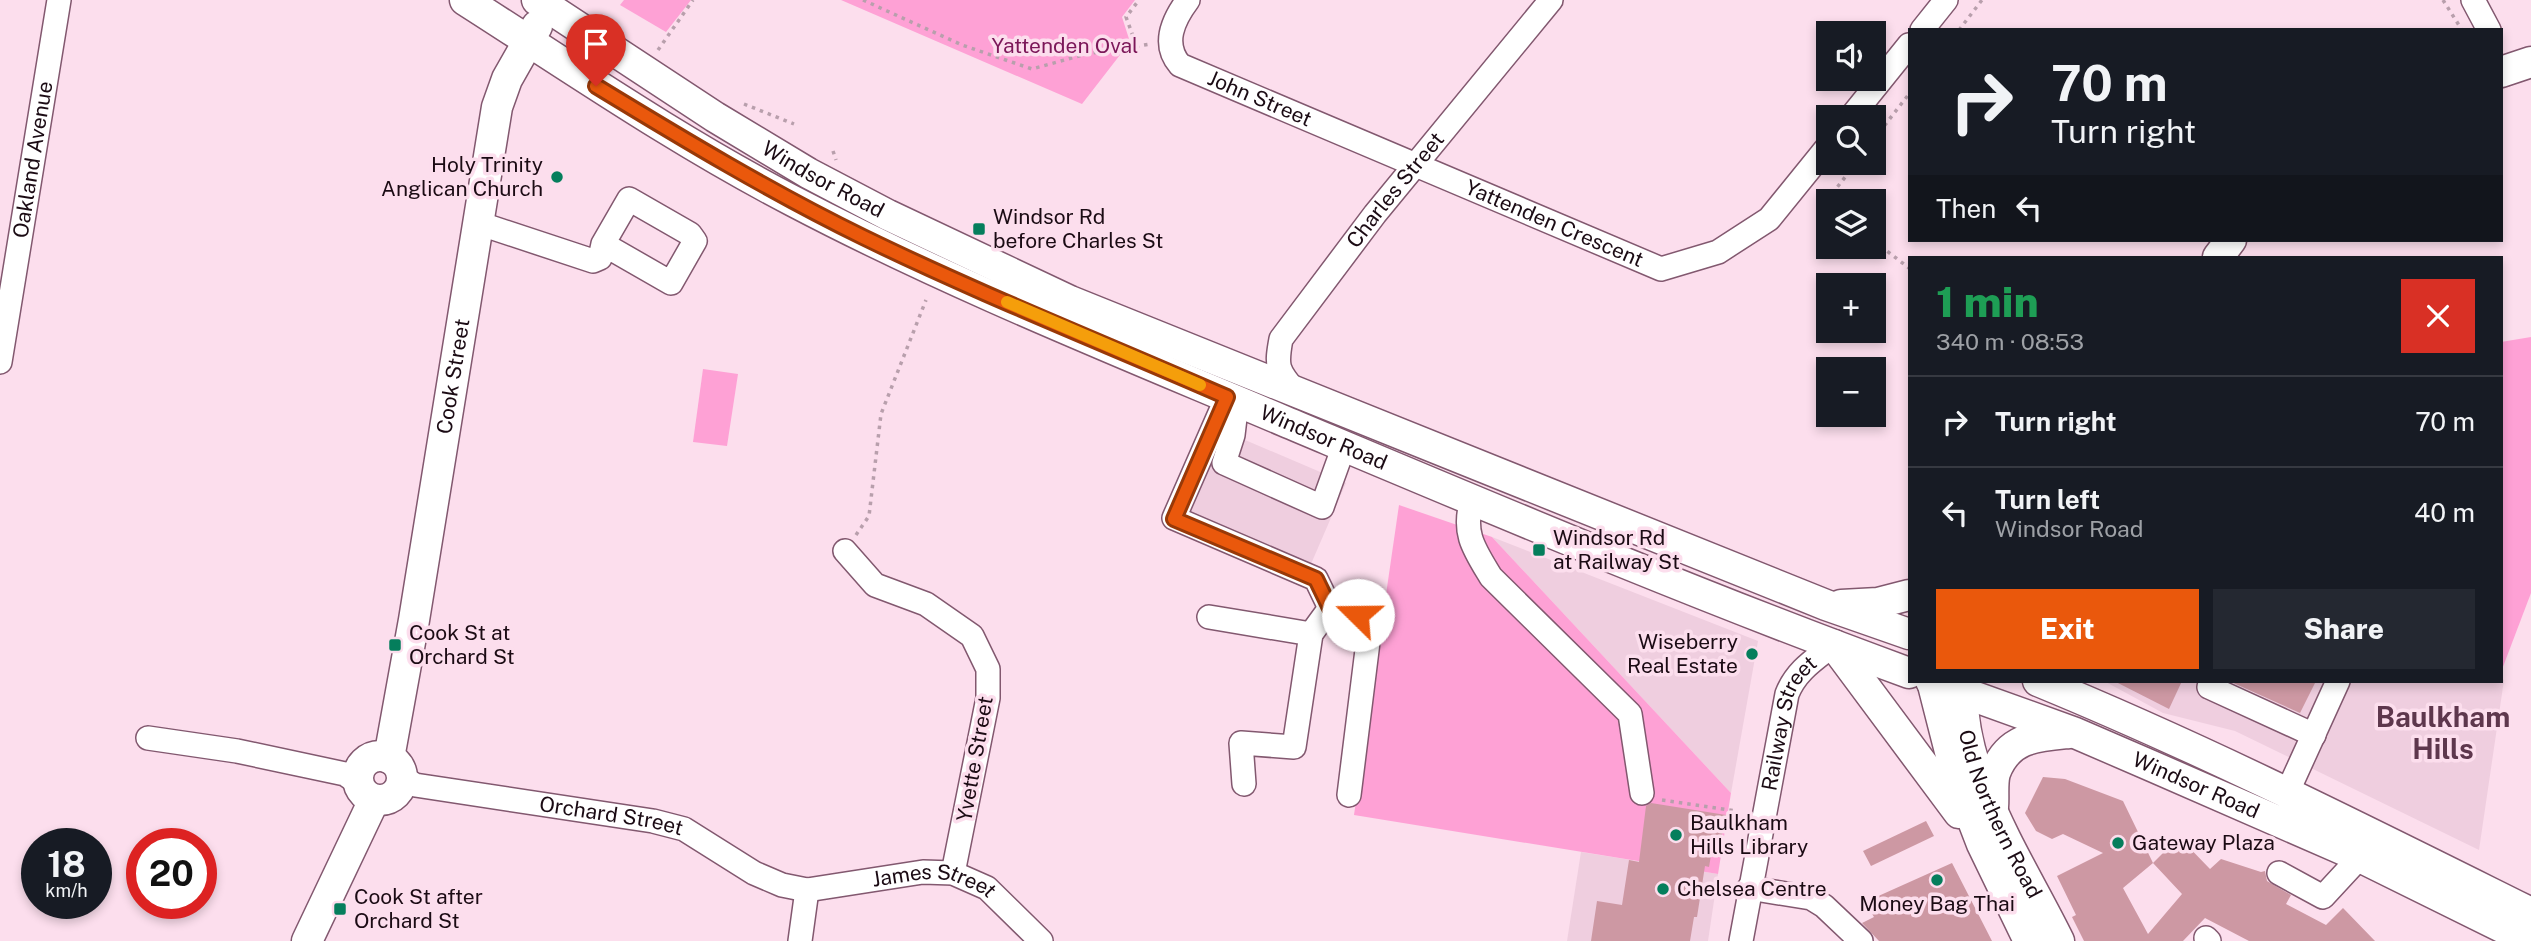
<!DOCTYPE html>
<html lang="en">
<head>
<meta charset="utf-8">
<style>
	body { margin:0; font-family:"Public Sans",sans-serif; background:#242831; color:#f1f3f6; height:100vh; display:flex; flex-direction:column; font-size:26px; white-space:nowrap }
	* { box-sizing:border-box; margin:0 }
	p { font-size:23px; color:#9ea1a6 }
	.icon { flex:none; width:38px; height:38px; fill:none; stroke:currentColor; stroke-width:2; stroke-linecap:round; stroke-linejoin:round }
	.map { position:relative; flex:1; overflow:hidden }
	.panel { position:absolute; left:1908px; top:256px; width:595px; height:427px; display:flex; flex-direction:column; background:#171b24; border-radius:0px; box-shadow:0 4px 10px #0003 }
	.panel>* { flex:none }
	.hud { position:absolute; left:1908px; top:28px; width:595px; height:214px; border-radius:0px; box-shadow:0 4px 10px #0003; background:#171b24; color:#f1f3f6; overflow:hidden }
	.fabs { position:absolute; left:1816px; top:21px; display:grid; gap:14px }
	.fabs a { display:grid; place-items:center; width:70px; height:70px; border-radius:0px; background:#171b24; box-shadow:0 4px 10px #0003; font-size:35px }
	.speed { position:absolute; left:21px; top:828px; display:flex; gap:14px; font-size:35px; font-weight:700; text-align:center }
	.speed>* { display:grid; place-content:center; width:91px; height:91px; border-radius:50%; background:#171b24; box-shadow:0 4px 10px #0003; line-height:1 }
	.speed small { font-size:18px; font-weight:400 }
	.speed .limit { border:10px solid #d22; background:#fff; color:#111 }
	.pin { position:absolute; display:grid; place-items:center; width:60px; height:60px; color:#fff; margin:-72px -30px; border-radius:50% 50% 50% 0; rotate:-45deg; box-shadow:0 0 7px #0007 }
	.pin .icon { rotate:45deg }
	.me { position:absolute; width:77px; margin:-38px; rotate:292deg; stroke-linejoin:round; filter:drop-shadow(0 0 5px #0008) }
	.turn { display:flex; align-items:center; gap:24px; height:147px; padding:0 28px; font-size:32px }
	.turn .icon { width:91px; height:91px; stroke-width:2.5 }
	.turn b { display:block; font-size:49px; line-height:60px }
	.then { display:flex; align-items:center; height:66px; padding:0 28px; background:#0003; gap:14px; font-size:26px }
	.round { display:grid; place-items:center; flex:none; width:74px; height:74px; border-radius:0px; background:#242831 }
	.summary { display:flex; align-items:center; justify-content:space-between; height:119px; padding:0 28px }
	h1 { font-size:42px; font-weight:800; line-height:52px; color:#1e9e55 }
	.button { display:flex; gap:14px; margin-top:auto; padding:14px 28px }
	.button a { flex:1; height:80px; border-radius:0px; background:#ea580c; color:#fff; font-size:28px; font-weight:800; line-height:80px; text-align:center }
	.button a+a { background:#242831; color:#f1f3f6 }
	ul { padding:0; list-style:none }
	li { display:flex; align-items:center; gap:21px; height:91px; padding:0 28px; border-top:2px solid #363941 }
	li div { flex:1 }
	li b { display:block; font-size:26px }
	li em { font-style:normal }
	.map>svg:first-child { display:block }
	.built { fill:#efcedf }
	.green { fill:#fea1d5 }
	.building { fill:#cd98a3; fill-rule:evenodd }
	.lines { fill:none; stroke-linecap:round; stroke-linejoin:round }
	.minor-casing { stroke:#82586f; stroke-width:26 }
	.major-casing { stroke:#82586f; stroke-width:33 }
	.path { stroke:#b89fac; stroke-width:3.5; stroke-dasharray:3.5 5; stroke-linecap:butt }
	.minor { stroke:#fff; stroke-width:23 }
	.major { stroke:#fff; stroke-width:30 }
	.route-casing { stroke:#983908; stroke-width:18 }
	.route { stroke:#ea580c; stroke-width:12 }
	.slow { stroke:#f59e0b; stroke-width:12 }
	.poi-dot { fill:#057e5c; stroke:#fcdeed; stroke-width:2.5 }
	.labels { text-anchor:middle; stroke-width:7; stroke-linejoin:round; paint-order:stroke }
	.park-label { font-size:21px; fill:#7c1759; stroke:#fcdeed }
	.street-label { font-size:21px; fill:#1b0b14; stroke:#fcdeed }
	.poi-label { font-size:21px; fill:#1b0b14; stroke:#fcdeed; text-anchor:start }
	.district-label { font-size:28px; font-weight:bold; fill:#5e374d; stroke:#fcdeed }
</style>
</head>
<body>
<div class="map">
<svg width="2531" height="941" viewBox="0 0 2531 941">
	<rect width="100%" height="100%" fill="#fcdeed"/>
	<g class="built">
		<polygon points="1224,431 1346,483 1311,564 1188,511"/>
		<polygon points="1492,537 1758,641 1731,793"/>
		<polygon points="2501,678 2504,680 2479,850 2235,731 2163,713 2104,681 2501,681"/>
		<polygon points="1581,852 1718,874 1708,941 1567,941"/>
	</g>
	<g class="green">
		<polygon points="624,0 691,0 666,32 620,5"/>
		<polygon points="841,0 1135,0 1122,17 1130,42 1082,104"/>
		<polygon points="2531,337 2531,593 2501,672 2501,342"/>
		<polygon points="703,369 738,374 727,446 693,442"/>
		<polygon points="1399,505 1492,537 1731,793 1718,874 1354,815"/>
	</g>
	<g class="building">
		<polygon points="2114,681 2182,681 2169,709"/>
		<polygon points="2229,681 2316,681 2300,713"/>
		<path d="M2043,777L2065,779L2123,801L2153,863L2179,837L2210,869L2221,859L2261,872L2265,871L2267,881L2291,895L2286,904L2326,925L2343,908L2375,941H2249L2205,918L2183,941H2084L2072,917L2076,915L2057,876L2103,853L2063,834L2052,839L2036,831L2025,813ZM2153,863L2182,894L2148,934L2123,888Z"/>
		<polygon points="1651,803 1726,815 1721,839 1714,838 1709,867 1705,866 1697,917 1694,917 1690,941 1591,941 1597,901 1622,905 1629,860 1639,862 1646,806"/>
		<polygon points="1926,821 1934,836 1871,866 1863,851"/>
		<polygon points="1952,863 1992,941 1879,941 1862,923 1874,917 1865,902"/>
	</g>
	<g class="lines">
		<defs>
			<g id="minor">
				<path id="s1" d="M1188,0C1173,20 1162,44 1180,65L1661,269L1718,252L1769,219L1829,145"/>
				<polyline points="2473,0 2489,30"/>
				<polyline points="1922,30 1946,0"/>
				<polyline points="1851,117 1909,45"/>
				<polyline points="478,223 593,261 600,258 603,244 629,199 690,234 695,241 671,283 603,244"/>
				<path id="s2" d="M0,362L59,0"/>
				<path id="s3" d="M1295,391C1277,370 1276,366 1281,339L1375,214L1551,0"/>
				<polyline points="1227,397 1174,518 1316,579 1330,608 1358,615 1368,642 1349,795"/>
				<polyline points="1237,401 1233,435 1224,463 1322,507 1344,446"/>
				<path d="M1472,500C1462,533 1474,549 1491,577L1630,714L1642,793"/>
				<polyline points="845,551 875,585 926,604 972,636 988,669 988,698 953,873"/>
				<polyline points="1209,617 1311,634"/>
				<polyline points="2212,681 2209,687 2314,735"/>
				<polyline points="148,738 237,751 345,774 358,783"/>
				<path id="s4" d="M402,777L415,785L653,821L684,829L754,873L782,885L807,890L923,872L953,873L987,888L1041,941"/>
				<polyline points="1244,784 1241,743 1294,747 1311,634 1330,608"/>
				<polyline points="2291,806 2287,793 2338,681"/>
				<polyline points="2279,873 2323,897 2360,857 2348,850"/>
				<polyline points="1749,888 1811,898 1824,906 1861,941"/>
				<polyline points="2206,938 2209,941"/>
				<polyline points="800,941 807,890"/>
				<path id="s5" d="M1741,941L1787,694C1796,671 1814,660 1833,645"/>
			</g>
			<g id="major">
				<path id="s6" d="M465,0C573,69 679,142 793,201C951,284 1119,351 1284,421C1491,508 1698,596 1909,673"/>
				<path id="s7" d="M537,0L715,117L808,173L888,215L1070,301L1826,605L1909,634"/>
				<polyline points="2501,72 2531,62"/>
				<polyline points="2218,257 2231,240"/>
				<polyline points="1841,605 1878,603 1909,595"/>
				<polyline points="1834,645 1959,813"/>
				<path id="s8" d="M1931,681L2073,732L2154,767L2360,857L2530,941"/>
				<polyline points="1932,681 1957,779 1982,844 2029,941"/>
				<path id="s9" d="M1963,681C1956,770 2021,863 2059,941"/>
				<path d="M2038,681C2206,750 2368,832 2531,913"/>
				<circle cx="380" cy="778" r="22"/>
				<path id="s10" d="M389,758L414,620L497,107L507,79L537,26"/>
				<path d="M1993,807C1994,797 1992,783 1995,773C2008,737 2037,736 2069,733"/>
				<polyline points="307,941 374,800"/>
			</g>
		</defs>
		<use href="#minor" class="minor-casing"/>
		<use href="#major" class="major-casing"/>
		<g class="path">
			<polyline points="863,0 962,45 1032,69 1086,54 1151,44"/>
			<polyline points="2443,0 2462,30"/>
			<polyline points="1959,30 1982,0"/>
			<polyline points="1136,44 1126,17 1139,0"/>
			<polyline points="658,50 693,0"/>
			<polyline points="744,104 794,124"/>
			<polyline points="1874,139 1909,94"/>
			<polyline points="833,151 836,160"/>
			<polyline points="1829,206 1825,203 1856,163"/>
			<polyline points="1874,241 1909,268"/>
			<polyline points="856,535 869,516 881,414 926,300"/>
			<polyline points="1662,800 1736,811"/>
		</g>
		<use href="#minor" class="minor"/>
		<use href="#major" class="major"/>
	</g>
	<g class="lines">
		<defs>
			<path id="route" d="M596,86C683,139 771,192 863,237C982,295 1106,344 1227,397L1174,519L1316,579L1330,608L1358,615"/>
		</defs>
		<use href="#route" class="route-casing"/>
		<use href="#route" class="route"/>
		<polyline class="slow" points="1007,302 1200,385"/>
	</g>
	<g class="poi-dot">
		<circle cx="557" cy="177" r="7"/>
		<rect x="972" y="222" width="14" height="14" rx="3.5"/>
		<rect x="1532" y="543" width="14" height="14" rx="3.5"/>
		<rect x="388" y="638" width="14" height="14" rx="3.5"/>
		<circle cx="1752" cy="654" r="7"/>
		<circle cx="1676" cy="835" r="7"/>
		<circle cx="2118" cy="843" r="7"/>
		<circle cx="1937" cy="880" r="7"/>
		<circle cx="1663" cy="889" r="7"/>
		<rect x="333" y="902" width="14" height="14" rx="3.5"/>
	</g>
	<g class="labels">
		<g class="park-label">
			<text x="1065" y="53">Yattenden Oval</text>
		</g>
		<g class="street-label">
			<text dy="7" stroke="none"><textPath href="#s1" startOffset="158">John Street</textPath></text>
			<text dy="7" stroke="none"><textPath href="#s2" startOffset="205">Oakland Avenue</textPath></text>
			<text dy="7" stroke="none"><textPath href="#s7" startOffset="338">Windsor Road</textPath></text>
			<text dy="7" stroke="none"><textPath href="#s3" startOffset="245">Charles Street</textPath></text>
			<text dy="7" stroke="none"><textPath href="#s1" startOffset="478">Yattenden Crescent</textPath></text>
			<text dy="7" stroke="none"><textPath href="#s10" startOffset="387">Cook Street</textPath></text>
			<text dy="7" stroke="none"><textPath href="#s6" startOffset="966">Windsor Road</textPath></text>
			<text dy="7" stroke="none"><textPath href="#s5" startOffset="224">Railway Street</textPath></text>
			<text transform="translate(975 759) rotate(-80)" y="7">Yvette Street</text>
			<text dy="7" stroke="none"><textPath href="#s8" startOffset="285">Windsor Road</textPath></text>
			<text dy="7" stroke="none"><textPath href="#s9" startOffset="140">Old Northern Road</textPath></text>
			<text dy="7" stroke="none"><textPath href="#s4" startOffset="214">Orchard Street</textPath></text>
			<text dy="7" stroke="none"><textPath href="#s4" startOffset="556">James Street</textPath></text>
		</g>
		<g class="poi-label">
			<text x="543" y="172" text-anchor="end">Holy Trinity<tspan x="543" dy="24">Anglican Church</tspan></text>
			<text x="993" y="224">Windsor Rd<tspan x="993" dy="24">before Charles St</tspan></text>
			<text x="1553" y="545">Windsor Rd<tspan x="1553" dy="24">at Railway St</tspan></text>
			<text x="409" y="640">Cook St at<tspan x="409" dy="24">Orchard St</tspan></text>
			<text x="1738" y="649" text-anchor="end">Wiseberry<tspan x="1738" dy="24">Real Estate</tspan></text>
			<text x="1690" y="830">Baulkham<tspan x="1690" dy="24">Hills Library</tspan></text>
			<text x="2132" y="850">Gateway Plaza</text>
			<text x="1677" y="896">Chelsea Centre</text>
			<text x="354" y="904">Cook St after<tspan x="354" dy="24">Orchard St</tspan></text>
			<text x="1937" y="911" text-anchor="middle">Money Bag Thai</text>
		</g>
		<g class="district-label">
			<text x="2443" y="727">Baulkham<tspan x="2443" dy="32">Hills</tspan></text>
		</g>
	</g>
</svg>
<div class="fabs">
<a><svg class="icon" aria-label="sound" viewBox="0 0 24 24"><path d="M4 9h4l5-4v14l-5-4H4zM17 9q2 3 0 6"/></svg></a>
<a><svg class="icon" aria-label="search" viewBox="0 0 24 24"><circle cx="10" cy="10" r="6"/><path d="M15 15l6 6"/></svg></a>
<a><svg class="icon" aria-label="layers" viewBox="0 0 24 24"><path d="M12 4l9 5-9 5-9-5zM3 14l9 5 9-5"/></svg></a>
<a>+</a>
<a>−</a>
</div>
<div class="speed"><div>18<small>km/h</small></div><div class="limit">20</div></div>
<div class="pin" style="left:596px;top:86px;background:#d93025"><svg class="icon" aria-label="arrive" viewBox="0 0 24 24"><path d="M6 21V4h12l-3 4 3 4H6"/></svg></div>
<svg class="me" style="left:1358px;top:615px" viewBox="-20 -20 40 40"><circle r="19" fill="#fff"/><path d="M0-13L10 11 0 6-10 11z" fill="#ea580c"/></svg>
<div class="hud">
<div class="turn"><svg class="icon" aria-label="right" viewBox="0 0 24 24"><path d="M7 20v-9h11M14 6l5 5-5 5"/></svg><div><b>70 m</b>Turn right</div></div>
<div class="then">Then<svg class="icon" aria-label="left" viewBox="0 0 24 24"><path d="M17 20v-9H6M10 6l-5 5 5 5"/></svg></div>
</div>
<section class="panel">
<div class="summary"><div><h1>1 min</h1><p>340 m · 08:53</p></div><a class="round" style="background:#d93025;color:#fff"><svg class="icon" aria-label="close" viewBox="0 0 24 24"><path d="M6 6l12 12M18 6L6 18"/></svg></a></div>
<ul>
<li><svg class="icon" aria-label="right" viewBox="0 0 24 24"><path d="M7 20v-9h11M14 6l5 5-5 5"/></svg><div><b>Turn right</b></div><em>70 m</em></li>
<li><svg class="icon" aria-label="left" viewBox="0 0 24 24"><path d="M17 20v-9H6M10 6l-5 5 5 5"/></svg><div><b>Turn left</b><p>Windsor Road</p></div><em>40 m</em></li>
</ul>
<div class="button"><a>Exit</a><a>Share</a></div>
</section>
</div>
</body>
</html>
